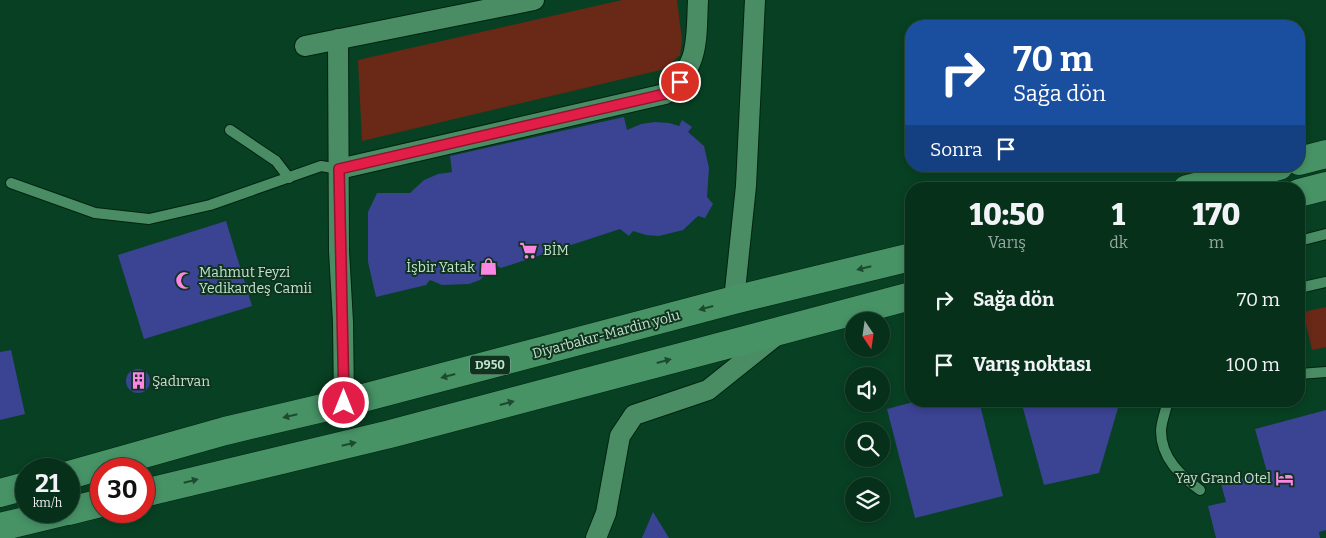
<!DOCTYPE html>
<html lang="tr">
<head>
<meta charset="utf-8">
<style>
	body { margin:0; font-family:Bitter,serif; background:#143c27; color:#f1f3f6; height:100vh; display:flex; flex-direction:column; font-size:19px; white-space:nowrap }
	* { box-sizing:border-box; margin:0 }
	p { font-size:16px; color:#98a9a2 }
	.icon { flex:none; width:28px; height:28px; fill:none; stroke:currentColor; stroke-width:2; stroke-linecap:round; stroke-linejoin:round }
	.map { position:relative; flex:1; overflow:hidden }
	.sheet { position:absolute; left:905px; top:182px; width:400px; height:225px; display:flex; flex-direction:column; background:#06301a; border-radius:20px; box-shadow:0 2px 8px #0003,0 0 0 1px #274b39 }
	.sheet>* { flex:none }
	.top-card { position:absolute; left:905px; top:20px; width:400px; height:152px; border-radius:20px; box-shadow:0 2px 8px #0003,0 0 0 1px #274b39; background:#1a4fa0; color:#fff; overflow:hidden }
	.needle { width:32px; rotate:167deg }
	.fabs { position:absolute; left:845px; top:312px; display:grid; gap:10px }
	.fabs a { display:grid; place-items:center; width:45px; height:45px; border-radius:50%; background:#06301a; box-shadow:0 2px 8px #0003,0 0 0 1px #274b39; font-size:25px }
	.speed { position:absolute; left:15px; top:458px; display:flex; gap:10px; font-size:25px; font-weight:700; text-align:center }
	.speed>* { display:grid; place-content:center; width:65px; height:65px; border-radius:50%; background:#06301a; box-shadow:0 2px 8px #0003,0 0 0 1px #274b39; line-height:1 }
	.speed small { font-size:12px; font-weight:400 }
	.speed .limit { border:8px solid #d22; background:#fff; color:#111 }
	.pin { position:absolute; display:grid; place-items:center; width:42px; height:42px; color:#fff; margin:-21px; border:2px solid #fff; border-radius:50%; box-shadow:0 1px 5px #0007 }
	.me { position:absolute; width:55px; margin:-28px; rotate:0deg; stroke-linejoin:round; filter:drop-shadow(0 0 4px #0008) }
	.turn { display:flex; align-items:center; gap:18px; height:105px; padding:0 25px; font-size:22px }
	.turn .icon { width:65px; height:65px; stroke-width:2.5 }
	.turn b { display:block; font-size:35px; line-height:42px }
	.then { display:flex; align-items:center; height:48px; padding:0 25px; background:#0003; gap:10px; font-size:19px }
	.eta { display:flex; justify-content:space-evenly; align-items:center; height:85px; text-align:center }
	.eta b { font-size:30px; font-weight:800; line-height:35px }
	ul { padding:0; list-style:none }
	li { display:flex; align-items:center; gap:15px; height:65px; padding:0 25px }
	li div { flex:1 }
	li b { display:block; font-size:19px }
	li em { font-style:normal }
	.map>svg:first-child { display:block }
	.green { fill:#6a2817 }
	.building { fill:#3b4393 }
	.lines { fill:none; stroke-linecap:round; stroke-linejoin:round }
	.lane-casing { stroke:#002410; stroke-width:12 }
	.street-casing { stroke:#002410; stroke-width:22 }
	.highway-casing { stroke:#002410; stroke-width:29 }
	.lane { stroke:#4a8d65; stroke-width:10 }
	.street { stroke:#4a8d65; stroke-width:20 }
	.highway { stroke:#479366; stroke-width:28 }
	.oneway { fill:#1d4b30 }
	.route-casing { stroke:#92132f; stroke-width:12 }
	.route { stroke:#e11d48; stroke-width:9 }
	.labels { text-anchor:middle; stroke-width:4; stroke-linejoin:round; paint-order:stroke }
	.shield { fill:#0f331e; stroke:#8cae97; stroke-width:1 }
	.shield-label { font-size:12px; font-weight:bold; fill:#c1e2cb }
	.poi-label { font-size:14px; fill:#c1e2cb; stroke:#0f331e; text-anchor:start }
	.street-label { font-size:14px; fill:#c1e2cb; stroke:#0f331e }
</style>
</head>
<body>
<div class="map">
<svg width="1326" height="538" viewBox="0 0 1326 538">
	<rect width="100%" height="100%" fill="#084023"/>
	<g class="green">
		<polygon points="622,0 677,0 682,40 680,55 665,69 362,141 358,60"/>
		<polygon points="1326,307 1326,347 1312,350 1303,312"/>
	</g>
	<g class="building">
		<polygon points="624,117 627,130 641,124 655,122 669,123 679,126 682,120 692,127 688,132 704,146 709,168 707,197 713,204 705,218 698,216 683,230 659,236 646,235 633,231 629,236 620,229 501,268 495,265 480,280 469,284 442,285 430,280 426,285 376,297 368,262 368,212 377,193 410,193 424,180 438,174 452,172 450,156"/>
		<polygon points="226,221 252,306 144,339 118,255"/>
		<polygon points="11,350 25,414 0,420 0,352"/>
		<circle cx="138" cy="381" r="12"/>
		<polygon points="917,401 979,401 1003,496 915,518 887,409"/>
		<polygon points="1021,401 1120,401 1099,473 1044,485"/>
		<polygon points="1326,410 1326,530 1319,532 1320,538 1216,538 1208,506 1226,502 1221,484 1267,472 1255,429"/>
		<polygon points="653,512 669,538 642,538"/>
	</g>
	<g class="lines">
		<defs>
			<g id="lane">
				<polyline points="230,130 276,161 289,178"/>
				<polyline points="11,183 95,213 149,219 210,205 321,166 339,169"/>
				<polyline points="1299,241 1326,234"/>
				<polyline points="1299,288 1326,282"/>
				<polyline points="1299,374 1326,372"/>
				<path d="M1168,401C1166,410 1161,422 1161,431C1161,458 1181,476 1200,490"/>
			</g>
			<g id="street">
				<polyline points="338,39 339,251 343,322 344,403"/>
				<polyline points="305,46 534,0"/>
				<path d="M339,169L665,94C700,66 696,41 698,0"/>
				<polyline points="734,300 746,186 755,0"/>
				<polyline points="596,538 606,513 620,436 634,415 708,390 778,334"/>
			</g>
			<g id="highway">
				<polyline points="1299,161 1326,154"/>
				<polyline points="1187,189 1279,166"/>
				<polyline points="1299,193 1326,186"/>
				<polyline points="69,475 225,431 344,403 734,300 911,257"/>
				<polyline points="0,493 26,486"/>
				<polyline points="144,493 390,434 911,296"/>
				<polyline points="69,511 101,503"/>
				<polyline points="0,527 67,511"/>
			</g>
		</defs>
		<use href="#lane" class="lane-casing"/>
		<use href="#street" class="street-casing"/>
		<use href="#highway" class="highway-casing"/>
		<use href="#lane" class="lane"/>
		<use href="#street" class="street"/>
		<use href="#highway" class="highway"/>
	</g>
	<defs><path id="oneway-solid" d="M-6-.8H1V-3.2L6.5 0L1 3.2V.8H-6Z" transform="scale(1.25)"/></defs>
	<g class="oneway">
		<use href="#oneway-solid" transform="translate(864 268) rotate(166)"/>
		<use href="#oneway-solid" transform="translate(706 308) rotate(165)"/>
		<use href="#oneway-solid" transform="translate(664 361) rotate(-15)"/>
		<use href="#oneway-solid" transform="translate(448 376) rotate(165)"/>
		<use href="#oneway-solid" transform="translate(507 403) rotate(-15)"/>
		<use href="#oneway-solid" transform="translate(290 416) rotate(167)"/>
		<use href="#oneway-solid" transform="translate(349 444) rotate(-13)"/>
		<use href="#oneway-solid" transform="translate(191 481) rotate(-14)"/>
	</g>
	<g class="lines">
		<defs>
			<polyline id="route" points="344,403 339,169 665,94 680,82"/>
		</defs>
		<use href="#route" class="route-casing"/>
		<use href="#route" class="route"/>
	</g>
	<defs>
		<symbol id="supermarket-bare" viewBox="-9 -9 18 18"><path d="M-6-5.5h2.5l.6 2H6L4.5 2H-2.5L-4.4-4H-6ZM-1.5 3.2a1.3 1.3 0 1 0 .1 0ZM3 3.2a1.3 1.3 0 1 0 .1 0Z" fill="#fc86e4" stroke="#0f331e" stroke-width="2.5" paint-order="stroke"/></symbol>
		<symbol id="shop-bare" viewBox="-9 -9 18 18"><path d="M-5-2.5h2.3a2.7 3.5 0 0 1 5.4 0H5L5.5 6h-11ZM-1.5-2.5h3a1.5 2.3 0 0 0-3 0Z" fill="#fc86e4" stroke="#0f331e" stroke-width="2.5" paint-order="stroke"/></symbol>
		<symbol id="mosque-bare" viewBox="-9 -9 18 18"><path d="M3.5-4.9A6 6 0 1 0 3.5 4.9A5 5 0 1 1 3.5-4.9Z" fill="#fc86e4" stroke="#0f331e" stroke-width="2.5" paint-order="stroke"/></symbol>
		<symbol id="building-bare" viewBox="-9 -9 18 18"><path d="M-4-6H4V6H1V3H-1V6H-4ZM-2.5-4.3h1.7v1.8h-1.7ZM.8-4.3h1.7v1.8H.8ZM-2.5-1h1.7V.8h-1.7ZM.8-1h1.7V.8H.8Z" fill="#fc86e4" stroke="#0f331e" stroke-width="2.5" paint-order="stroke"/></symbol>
		<symbol id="hotel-bare" viewBox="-9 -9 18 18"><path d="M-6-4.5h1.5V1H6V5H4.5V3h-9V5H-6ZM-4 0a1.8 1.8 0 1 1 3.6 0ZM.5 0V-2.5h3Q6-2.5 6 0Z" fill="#fc86e4" stroke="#0f331e" stroke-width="2.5" paint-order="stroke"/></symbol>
	</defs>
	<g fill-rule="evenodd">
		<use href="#supermarket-bare" x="516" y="238" width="25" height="25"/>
		<use href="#shop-bare" x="476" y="254" width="25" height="25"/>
		<use href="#mosque-bare" x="172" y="268" width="25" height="25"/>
		<use href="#building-bare" x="126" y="368" width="25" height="25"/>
		<use href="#hotel-bare" x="1272" y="466" width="25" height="25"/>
	</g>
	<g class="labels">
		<rect class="shield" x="470" y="355.5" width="40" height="19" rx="4"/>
		<g class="shield-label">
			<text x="490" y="369">D950</text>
		</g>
		<g class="poi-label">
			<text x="543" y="255">BİM</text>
			<text x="475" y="272" text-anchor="end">İşbir Yatak</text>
			<text x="199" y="277">Mahmut Feyzi<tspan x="199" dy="16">Yedikardeş Camii</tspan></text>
			<text x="152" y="386">Şadırvan</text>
			<text x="1271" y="483" text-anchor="end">Yay Grand Otel</text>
		</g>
		<g class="street-label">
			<text transform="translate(606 334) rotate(-15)" y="5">Diyarbakır-Mardin yolu</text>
		</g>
	</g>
</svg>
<div class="fabs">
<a><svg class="needle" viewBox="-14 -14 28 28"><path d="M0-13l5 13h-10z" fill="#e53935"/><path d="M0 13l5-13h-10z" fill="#98a9a2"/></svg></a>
<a><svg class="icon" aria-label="sound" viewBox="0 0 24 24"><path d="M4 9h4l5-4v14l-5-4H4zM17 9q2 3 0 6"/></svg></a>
<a><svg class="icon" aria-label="search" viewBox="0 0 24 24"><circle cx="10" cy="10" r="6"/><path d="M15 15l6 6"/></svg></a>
<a><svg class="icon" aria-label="layers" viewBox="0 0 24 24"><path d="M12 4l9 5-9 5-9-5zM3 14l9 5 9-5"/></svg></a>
</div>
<div class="speed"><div>21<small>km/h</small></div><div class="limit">30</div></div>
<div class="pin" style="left:680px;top:82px;background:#d93025"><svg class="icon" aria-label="arrive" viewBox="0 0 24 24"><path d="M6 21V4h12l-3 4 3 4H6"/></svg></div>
<svg class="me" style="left:344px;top:403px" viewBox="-20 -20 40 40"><circle r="17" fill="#e11d48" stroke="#fff" stroke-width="3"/><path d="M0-11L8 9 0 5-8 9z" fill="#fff"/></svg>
<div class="top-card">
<div class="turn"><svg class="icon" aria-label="right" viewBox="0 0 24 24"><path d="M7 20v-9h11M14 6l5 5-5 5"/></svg><div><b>70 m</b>Sağa dön</div></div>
<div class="then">Sonra<svg class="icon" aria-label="arrive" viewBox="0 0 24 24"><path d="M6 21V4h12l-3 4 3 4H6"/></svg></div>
</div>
<section class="sheet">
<div class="eta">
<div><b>10:50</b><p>Varış</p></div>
<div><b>1</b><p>dk</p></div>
<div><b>170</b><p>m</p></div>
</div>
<ul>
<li><svg class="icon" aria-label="right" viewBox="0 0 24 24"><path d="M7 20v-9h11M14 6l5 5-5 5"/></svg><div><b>Sağa dön</b></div><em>70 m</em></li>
<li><svg class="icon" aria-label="arrive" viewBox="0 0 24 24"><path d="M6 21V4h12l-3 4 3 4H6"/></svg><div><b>Varış noktası</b></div><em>100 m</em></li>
</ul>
</section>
</div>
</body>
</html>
